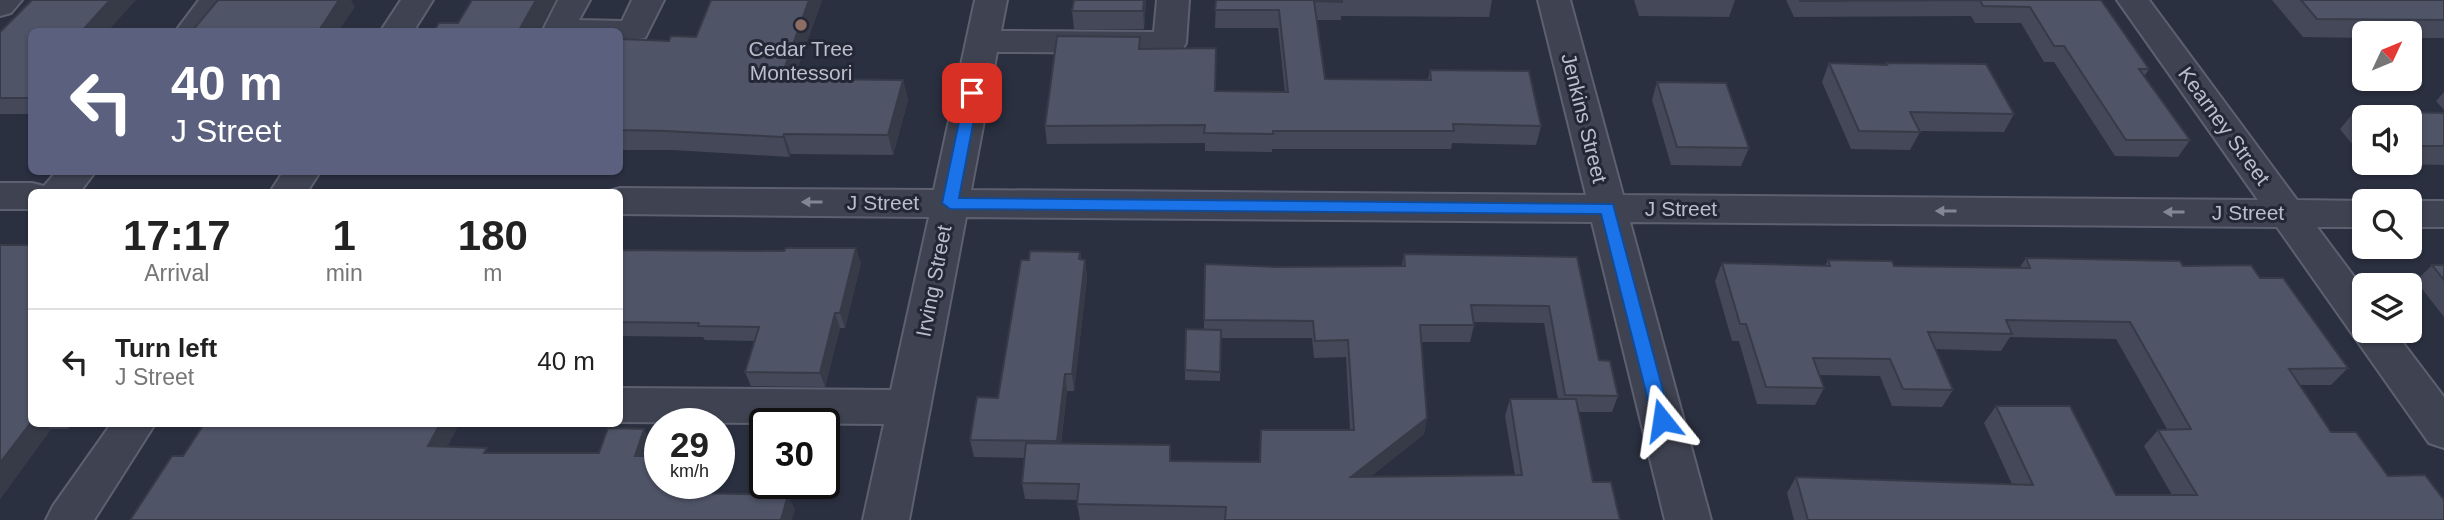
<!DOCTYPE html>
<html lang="en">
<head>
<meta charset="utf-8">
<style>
	body { margin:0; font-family:Arial,sans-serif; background:#f6f6f6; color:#222; height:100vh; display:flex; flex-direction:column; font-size:26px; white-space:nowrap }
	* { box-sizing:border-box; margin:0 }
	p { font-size:23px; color:#767676 }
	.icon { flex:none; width:38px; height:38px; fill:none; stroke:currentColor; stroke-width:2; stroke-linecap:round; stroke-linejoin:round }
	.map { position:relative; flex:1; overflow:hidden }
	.details { position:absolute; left:28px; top:189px; width:595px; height:238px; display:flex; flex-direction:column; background:#fff; border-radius:10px; box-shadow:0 2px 5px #0004 }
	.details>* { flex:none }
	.guide { position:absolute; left:28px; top:28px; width:595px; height:147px; border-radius:10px; box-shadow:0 2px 5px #0004; background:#5a607e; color:#fff; overflow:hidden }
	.needle { width:46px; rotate:46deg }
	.buttons { position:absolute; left:2352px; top:21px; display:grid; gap:14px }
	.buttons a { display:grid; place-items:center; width:70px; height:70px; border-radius:10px; background:#fff; box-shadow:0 2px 5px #0004; font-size:35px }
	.speed { position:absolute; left:644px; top:408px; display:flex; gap:14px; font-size:35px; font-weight:700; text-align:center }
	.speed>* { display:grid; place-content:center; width:91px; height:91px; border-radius:50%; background:#fff; box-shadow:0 2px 5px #0004; line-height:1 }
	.speed small { font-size:18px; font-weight:400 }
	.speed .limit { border:4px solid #111; border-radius:10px; background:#fff; color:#111 }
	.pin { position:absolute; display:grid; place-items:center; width:60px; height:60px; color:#fff; margin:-30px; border-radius:14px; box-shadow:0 4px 10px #0006 }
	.me { position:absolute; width:77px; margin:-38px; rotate:345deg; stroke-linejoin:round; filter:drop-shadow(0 0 5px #0008) }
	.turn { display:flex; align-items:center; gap:24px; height:147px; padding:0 28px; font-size:32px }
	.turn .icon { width:91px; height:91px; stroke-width:2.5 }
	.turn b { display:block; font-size:49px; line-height:60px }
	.eta { display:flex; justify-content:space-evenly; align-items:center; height:119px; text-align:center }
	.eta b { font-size:42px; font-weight:700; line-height:49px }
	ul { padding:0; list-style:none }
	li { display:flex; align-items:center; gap:21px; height:105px; padding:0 28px; border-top:2px solid #e0e0e0 }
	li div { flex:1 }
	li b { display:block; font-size:26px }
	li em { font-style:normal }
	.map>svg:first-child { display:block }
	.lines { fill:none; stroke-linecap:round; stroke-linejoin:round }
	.minor-casing { stroke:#5d606e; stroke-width:4 }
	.minor { fill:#3f4251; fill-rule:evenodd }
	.wall { fill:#444859; fill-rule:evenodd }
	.shaded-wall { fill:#373b48 }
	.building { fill:#4f5467; stroke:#373b48; stroke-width:2 }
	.oneway { fill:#848694 }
	.route { fill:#1a73e8; stroke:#114b97; stroke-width:2 }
	.education-dot { fill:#8d6e63; stroke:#232736; stroke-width:2.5 }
	.labels { text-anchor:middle; stroke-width:6; stroke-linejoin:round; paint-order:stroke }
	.poi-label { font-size:21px; fill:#bcbecb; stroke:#232736 }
	.street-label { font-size:21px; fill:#bcbecb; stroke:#232736 }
</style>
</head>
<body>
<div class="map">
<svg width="2444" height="520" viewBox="0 0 2444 520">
	<rect width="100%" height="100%" fill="#2b3041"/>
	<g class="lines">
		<defs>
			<g id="minor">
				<polygon points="0,0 22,0 11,13 0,16"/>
				<polygon points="199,0 232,0 208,32 175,32"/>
				<polygon points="401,0 433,0 413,32 380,32"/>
				<polygon points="558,0 590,0 579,20 622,21 632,0 664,0 645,38 620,41 620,32 542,32"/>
				<polygon points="975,0 1007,0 1001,31 1154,32 1157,0 1189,0 1186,43 1182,50 1170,53 997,52 971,190 1586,195 1538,0 1570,0 1623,195 2258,200 2117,0 2149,0 2297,200 2366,201 2364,227 2317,227 2364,290 2364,331 2394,331 2444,397 2444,448 2429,443 2277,227 1630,222 1711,520 1665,520 1592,222 966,217 909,520 863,520 884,424 620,422 620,388 891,390 929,217 620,214 620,192 606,192 620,188 934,190"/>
				<polygon points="56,172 95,172 80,192 32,192 32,209 0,209 0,183 32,183 44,186"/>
				<polygon points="283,172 320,172 307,192 270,192"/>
				<polygon points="2408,201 2444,201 2444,227 2410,227"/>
				<polygon points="111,424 155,424 94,520 46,520 53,506"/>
			</g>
		</defs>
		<use href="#minor" class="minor-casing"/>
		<use href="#minor" class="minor"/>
	</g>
	<g class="wall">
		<polygon points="711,0 822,0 795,75 804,79 903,80 908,100 893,155 791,154 789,157 673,150 620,150 620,39 669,41 696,37"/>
		<polygon points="1074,0 1146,0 1144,29 1074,29 1072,11"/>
		<polygon points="1216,0 1492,0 1489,17 1341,16 1341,20 1317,20 1325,79 1428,80 1430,70 1541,126 1536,145 1452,143 1451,149 1272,149 1272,152 1205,151 1205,143 1047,144 1045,126 1141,49 1216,48 1215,91 1285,92 1278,28 1215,28"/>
		<polygon points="1634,0 1735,0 1729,17 1639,16"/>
		<polygon points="1786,0 2101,0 2149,69 2144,77 2190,140 2178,157 2115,156 2054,62 2044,62 2021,23 1975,23 1971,16 1794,17"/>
		<polygon points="2272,0 2444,0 2444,38 2410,38 2410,33 2364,33 2364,38 2303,37"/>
		<rect x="0" y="32" width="32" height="82"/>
		<polygon points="1829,63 1885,64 1886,63 2014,114 2004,132 1919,131 1920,132 1910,150 1851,149 1822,82"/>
		<polygon points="1657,82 1749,148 1741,166 1671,165 1652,100"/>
		<polygon points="2444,92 2444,110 2436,101"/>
		<polygon points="2355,111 2444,113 2444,165 2368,163 2410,163 2410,117 2364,117 2364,159 2340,129"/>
		<polygon points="0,245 32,424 73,424 69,429 51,429 0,499"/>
		<polygon points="620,250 861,263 845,328 840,328 825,387 751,386 745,372 754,341 705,340 703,337 620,336"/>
		<path d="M1080,252L1081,259L1085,260L1087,278L1074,391H1067L1061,444L1171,461L1260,462L1350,430L1346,357L1314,358L1312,338H1221L1220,381L1185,380V370L1204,329V320L1275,267L1402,266L1404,254L1577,257L1599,360L1618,396L1612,412H1578L1593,482L1620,520H1080L1077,504L1078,500L1025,499L1022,483L1025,458L974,457L970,440L998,398L1029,260ZM1474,322L1544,323L1558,399H1510L1505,416L1515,475L1370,477L1424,434L1427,418L1421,342H1470L1474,325Z"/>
		<polygon points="2026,258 2183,266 2260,278 2348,368 2331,385 2300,385 2331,432 2444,520 1794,520 1787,493 1796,477 2012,484 1984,423 1996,406 2116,495 2172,495 2144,446 2158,430 2167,429 2116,339 2010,337 2001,351 1935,349 1953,390 1942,407 1892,406 1880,376 1819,375 1824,388 1815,405 1757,404 1739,341 1732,341 1715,281 1722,263 1825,266 1828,260 1894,266 2020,267"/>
		<polygon points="2432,265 2444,265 2444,317 2416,281"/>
		<polygon points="758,416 811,416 814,424 765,424 765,440 758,440 753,430"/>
	</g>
	<g class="shaded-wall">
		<polygon points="110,0 136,0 107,32 81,32"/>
		<polygon points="339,0 351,0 355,7 338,32 318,32"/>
		<polygon points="536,0 556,0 539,32 518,32"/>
		<polygon points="809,0 822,0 788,95 782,75"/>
		<polygon points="1144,0 1146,0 1144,29 1143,11"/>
		<polygon points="903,80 908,100 893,155 888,135"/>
		<polygon points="784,134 791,154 789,157 783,137"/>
		<polygon points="856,248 861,263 845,328 840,313"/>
		<polygon points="1085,260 1087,278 1074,391 1072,374"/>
		<polygon points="835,313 840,328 825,387 820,373"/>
		<polygon points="1065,374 1067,391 1059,458 1057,441"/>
		<polygon points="1427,418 1424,434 1349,494 1351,477"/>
		<polygon points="32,421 32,424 45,424 51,429 0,499 0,463"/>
		<polygon points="63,424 73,424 69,429"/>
		<polygon points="440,424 459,424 440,462 428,446"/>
		<polygon points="644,429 653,444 644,471 635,456"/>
		<polygon points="695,483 708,483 700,508 692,493"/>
		<polygon points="788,495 795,510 792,520 781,520"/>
	</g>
	<g class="building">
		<polygon points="32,0 110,0 81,32 32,32 32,98 0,98 0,32"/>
		<polygon points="218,0 339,0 318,32 191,32"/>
		<polygon points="472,0 536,0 518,32 433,32 439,23 458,23"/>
		<polygon points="711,0 809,0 782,75 803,76 802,79 903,80 888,135 784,134 783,137 665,131 620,130 620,39 669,41 671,36 696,37"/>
		<polygon points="1074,0 1144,0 1143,11 1072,11"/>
		<polygon points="1216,0 1342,0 1342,2 1314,1 1325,79 1431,80 1430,70 1529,71 1541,126 1453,124 1454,131 1273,131 1273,134 1204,133 1205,125 1045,126 1057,36 1140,37 1139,49 1216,48 1215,91 1288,92 1279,10 1215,10"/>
		<polygon points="1800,0 2101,0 2149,69 2139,69 2190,140 2126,140 2064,46 2054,46 2030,7 1983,6 1980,0 1800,1"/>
		<polygon points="2301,0 2444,0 2444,20 2317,19"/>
		<polygon points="1829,63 1887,65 1886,63 1986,64 2014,114 1910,112 1920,132 1859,131"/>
		<polygon points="1657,82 1726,83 1749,148 1677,147"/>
		<polygon points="2355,111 2444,113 2444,146 2410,146 2410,117 2364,117 2364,122"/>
		<polygon points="0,245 32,245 32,421 0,463"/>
		<polygon points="786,248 856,248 840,313 835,313 820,373 745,372 759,327 698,326 699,323 620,322 620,250 784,251"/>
		<polygon points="1030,251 1080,252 1079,259 1085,260 1072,374 1065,374 1057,441 970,440 977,397 998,398 1021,260 1029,260"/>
		<polygon points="1404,254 1577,257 1599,360 1610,361 1618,396 1565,395 1549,306 1471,305 1474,325 1420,325 1427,418 1351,477 1522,475 1510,399 1576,399 1593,482 1611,482 1620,520 1225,520 1226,507 1077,504 1079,484 1022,483 1026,443 1170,445 1170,461 1260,462 1261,430 1354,430 1348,340 1315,341 1313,321 1204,320 1205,264 1275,267 1405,266"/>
		<polygon points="2026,258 2180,261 2183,266 2251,265 2260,278 2283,278 2348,368 2289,369 2331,432 2356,432 2388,476 2425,475 2444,500 2444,520 1808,520 1796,477 2033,485 1996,406 2070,406 2116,495 2197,495 2158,430 2191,429 2130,322 2006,320 2012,334 1928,332 1953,390 1903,389 1890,359 1813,358 1824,388 1766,387 1746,324 1740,324 1722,263 1830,266 1828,260 1892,261 1894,266 2030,268"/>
		<polygon points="2432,265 2444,265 2444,280"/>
		<polygon points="1186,329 1221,330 1220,372 1185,370"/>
		<polygon points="758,416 811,416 809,424 765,424 765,431 753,430"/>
		<polygon points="204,424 440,424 428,446 487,448 484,453 599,453 608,428 644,429 635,456 660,456 660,483 695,483 692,493 788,495 781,520 130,520 172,456 183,456"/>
	</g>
	<defs><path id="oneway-solid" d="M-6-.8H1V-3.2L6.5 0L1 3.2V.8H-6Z" transform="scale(1.75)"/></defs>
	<g class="oneway">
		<use href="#oneway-solid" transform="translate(812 202) rotate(-180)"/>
		<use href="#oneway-solid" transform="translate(1946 211) rotate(-180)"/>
		<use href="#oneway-solid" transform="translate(2174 212) rotate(-180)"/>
	</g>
	<polygon class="route" points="972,89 979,93 959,198 1613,204 1671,420 1668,425 1662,427 1656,425 1653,420 1601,214 950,209 942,203 965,93"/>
	<circle class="education-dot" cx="801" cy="25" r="7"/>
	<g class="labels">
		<g class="poi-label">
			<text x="801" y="56">Cedar Tree<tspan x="801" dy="24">Montessori</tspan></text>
		</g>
		<g class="street-label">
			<text transform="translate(1584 118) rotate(76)" y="7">Jenkins Street</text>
			<text transform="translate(2224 126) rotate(54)" y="7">Kearney Street</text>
			<text x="883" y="210">J Street</text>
			<text x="1681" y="216">J Street</text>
			<text x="2248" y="220">J Street</text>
			<text transform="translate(934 281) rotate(-79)" y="7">Irving Street</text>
		</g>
	</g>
</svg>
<div class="buttons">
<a><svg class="needle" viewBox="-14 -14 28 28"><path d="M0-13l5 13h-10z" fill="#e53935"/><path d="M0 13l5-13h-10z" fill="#767676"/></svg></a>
<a><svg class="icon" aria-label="sound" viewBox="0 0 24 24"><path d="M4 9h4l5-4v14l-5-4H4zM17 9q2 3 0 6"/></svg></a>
<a><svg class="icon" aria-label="search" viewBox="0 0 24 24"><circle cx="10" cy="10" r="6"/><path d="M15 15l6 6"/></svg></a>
<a><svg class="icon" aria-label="layers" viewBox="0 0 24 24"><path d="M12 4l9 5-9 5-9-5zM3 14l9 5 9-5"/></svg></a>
</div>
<div class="speed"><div>29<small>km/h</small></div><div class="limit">30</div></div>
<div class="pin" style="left:972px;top:93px;background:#d93025"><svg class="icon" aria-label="arrive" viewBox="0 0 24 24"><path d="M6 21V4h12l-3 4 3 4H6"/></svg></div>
<svg class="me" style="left:1662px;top:420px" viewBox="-20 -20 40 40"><path d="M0-17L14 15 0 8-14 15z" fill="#1a73e8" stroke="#fff" stroke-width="4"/></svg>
<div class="guide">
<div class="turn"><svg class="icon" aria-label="left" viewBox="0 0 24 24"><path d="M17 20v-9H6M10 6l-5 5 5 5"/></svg><div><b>40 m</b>J Street</div></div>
</div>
<section class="details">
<div class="eta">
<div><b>17:17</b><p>Arrival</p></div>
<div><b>1</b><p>min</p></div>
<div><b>180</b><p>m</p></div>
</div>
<ul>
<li><svg class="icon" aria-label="left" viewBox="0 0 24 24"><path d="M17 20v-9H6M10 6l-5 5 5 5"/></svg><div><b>Turn left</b><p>J Street</p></div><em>40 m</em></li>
</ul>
</section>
</div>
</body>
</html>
